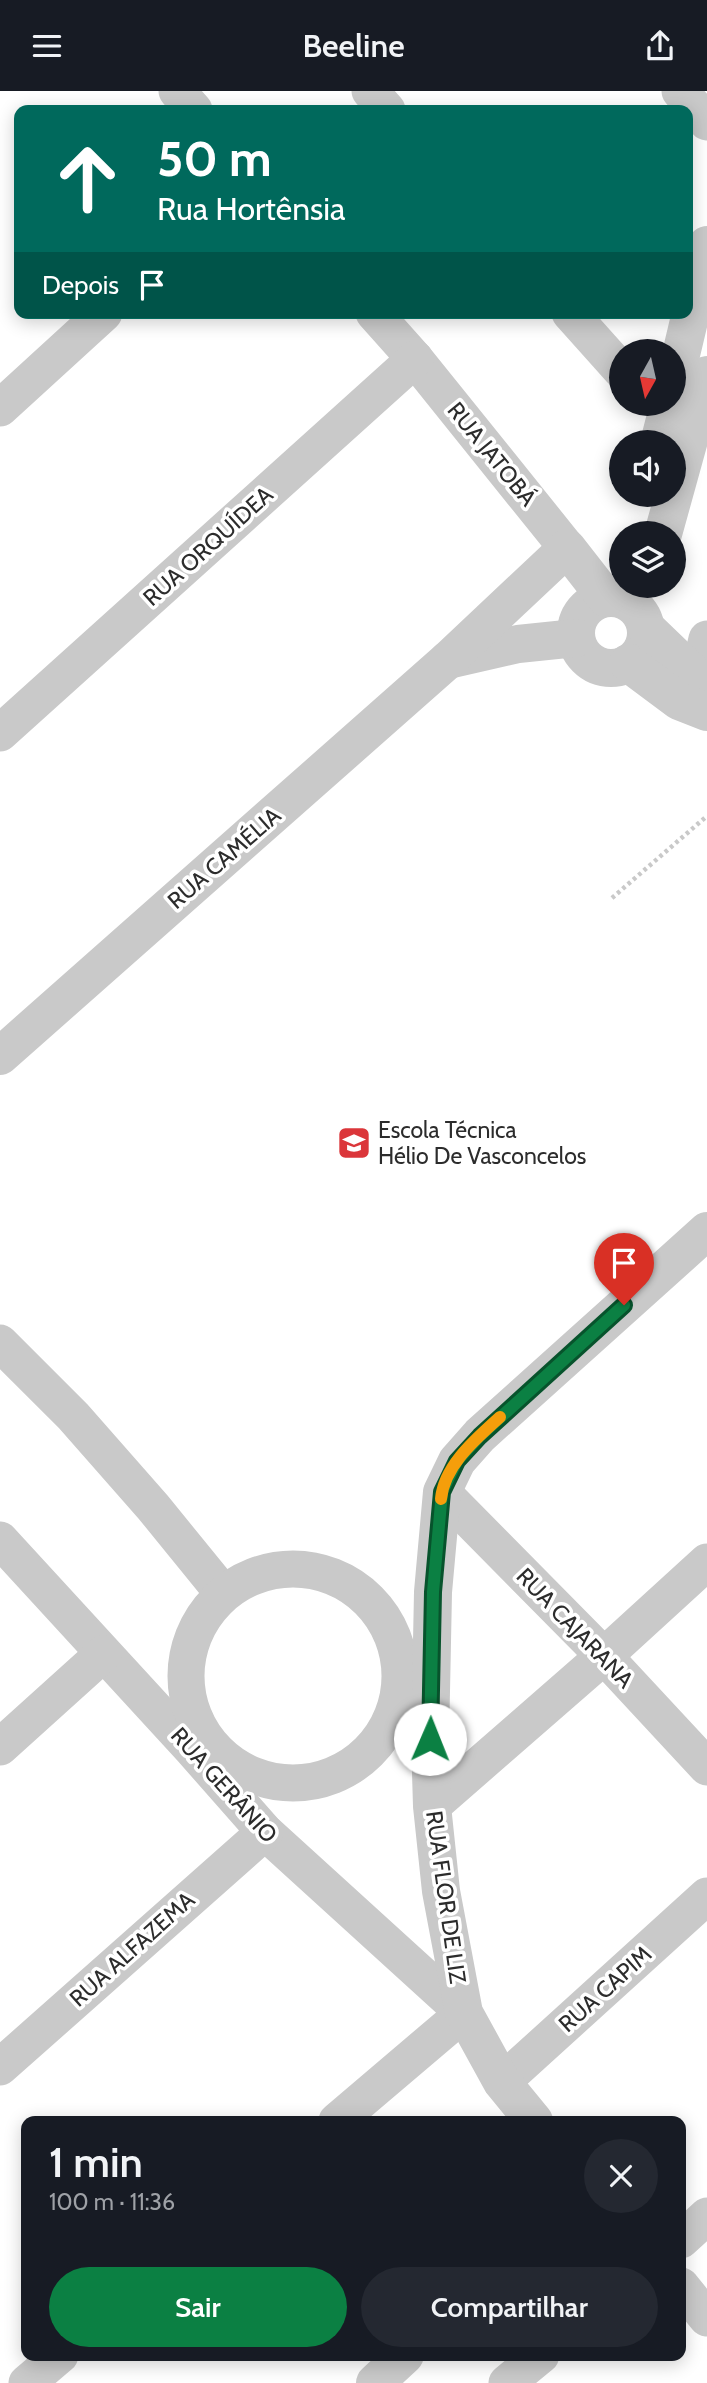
<!DOCTYPE html>
<html lang="pt">
<head>
<meta charset="utf-8">
<style>
	body { margin:0; font-family:Cabin,sans-serif; background:#242831; color:#f1f3f6; height:100vh; display:flex; flex-direction:column; font-size:26px; white-space:nowrap }
	* { box-sizing:border-box; margin:0 }
	p { font-size:23px; color:#9ea1a6 }
	.icon { flex:none; width:38px; height:38px; fill:none; stroke:currentColor; stroke-width:2; stroke-linecap:round; stroke-linejoin:round }
	.map { position:relative; flex:1; overflow:hidden }
	.drawer { position:absolute; left:21px; top:2025px; width:665px; height:245px; display:flex; flex-direction:column; background:#171b24; border-radius:14px; box-shadow:0 4px 18px #0003 }
	.drawer>* { flex:none }
	.hud { position:absolute; left:14px; top:14px; width:679px; height:214px; border-radius:14px; box-shadow:0 4px 18px #0003; background:#00695c; color:#fff; overflow:hidden }
	.needle { width:46px; rotate:188deg }
	.fabs { position:absolute; left:609px; top:248px; display:grid; gap:14px }
	.fabs a { display:grid; place-items:center; width:77px; height:77px; border-radius:50%; background:#171b24; box-shadow:0 4px 18px #0003; font-size:35px }
	.pin { position:absolute; display:grid; place-items:center; width:60px; height:60px; color:#fff; margin:-72px -30px; border-radius:50% 50% 50% 0; rotate:-45deg; box-shadow:0 0 7px #0007 }
	.pin .icon { rotate:45deg }
	.me { position:absolute; width:77px; margin:-38px; rotate:1deg; stroke-linejoin:round; filter:drop-shadow(0 0 5px #0008) }
	.turn { display:flex; align-items:center; gap:24px; height:147px; padding:0 28px; font-size:32px }
	.turn .icon { width:91px; height:91px; stroke-width:2.5 }
	.turn b { display:block; font-size:49px; line-height:60px }
	.then { display:flex; align-items:center; height:66px; padding:0 28px; background:#0003; gap:14px; font-size:26px }
	.round { display:grid; place-items:center; flex:none; width:74px; height:74px; border-radius:37px; background:#242831 }
	.overview { display:flex; align-items:center; justify-content:space-between; height:119px; padding:0 28px }
	h1 { font-size:42px; font-weight:600; line-height:52px }
	.cta { display:flex; gap:14px; margin-top:auto; padding:14px 28px }
	.cta a { flex:1; height:80px; border-radius:42px; background:#0b8043; color:#fff; font-size:28px; font-weight:600; line-height:80px; text-align:center }
	.cta a+a { background:#242831; color:#f1f3f6 }
	header { display:flex; justify-content:space-between; align-items:center; height:91px; padding:0 28px; background:#171b24; font-size:32px; font-weight:600 }
	.map>svg:first-child { display:block }
	.lines { fill:none; stroke-linecap:round; stroke-linejoin:round }
	.path { stroke:#c9c9c9; stroke-width:4.5; stroke-dasharray:3.5 3.5; stroke-linecap:butt }
	.minor { stroke:#c9c9c9; stroke-width:37 }
	.tertiary { stroke:#c9c9c9; stroke-width:38 }
	.route-casing { stroke:#07532c; stroke-width:18 }
	.route { stroke:#0b8043; stroke-width:12 }
	.slow { stroke:#f59e0b; stroke-width:12 }
	.labels { text-anchor:middle; stroke-width:7; stroke-linejoin:round; paint-order:stroke }
	.street-label { font-size:23px; fill:#2c2c2c; stroke:#fff }
	.poi-label { font-size:23px; fill:#2c2c2c; stroke:#fff; text-anchor:start }
</style>
</head>
<body>
<header><svg class="icon" aria-label="menu" viewBox="0 0 24 24"><path d="M4 6h16M4 12h16M4 18h16"/></svg>Beeline<svg class="icon" aria-label="share" viewBox="0 0 24 24"><path d="M12 15V3M7 8l5-5 5 5M5 13v7h14v-7"/></svg></header>
<div class="map">
<svg width="707" height="2292" viewBox="0 0 707 2292">
	<rect width="100%" height="100%" fill="#fff"/>
	<g class="lines">
		<polyline class="path" points="612,807 707,725"/>
		<g class="minor">
			<polyline points="177,0 194,19"/>
			<polyline points="370,0 387,19"/>
			<polyline points="680,0 707,31"/>
			<polyline points="374,222 415,268 567,457"/>
			<polyline points="570,222 621,279"/>
			<polyline points="0,317 104,222"/>
			<polyline points="698,587 707,548"/>
			<polyline points="0,642 415,268"/>
			<polyline points="0,1252 73,1325 153,1416 223,1502"/>
			<polyline points="442,1401 604,1565 707,1676"/>
			<polyline points="0,1449 191,1657 265,1741 464,1922 337,2030"/>
			<circle cx="293" cy="1585" r="107"/>
			<polyline points="0,1656 103,1563"/>
			<polyline points="432,1715 604,1565 707,1471"/>
			<polyline points="0,1976 265,1741"/>
			<polyline points="502,1991 707,1805"/>
			<polyline points="681,2149 707,2125"/>
			<polyline points="681,2195 707,2227"/>
			<polyline points="27,2292 60,2264"/>
			<polyline points="507,2292 541,2264"/>
		</g>
		<g class="tertiary">
			<polyline points="674,293 707,154"/>
			<polyline points="659,352 669,313"/>
			<polyline points="663,443 707,284"/>
			<circle cx="611" cy="542" r="35"/>
			<polyline points="646,537 698,587 707,599"/>
			<polyline points="448,569 518,553 576,547"/>
			<polyline points="628,572 679,610 707,621"/>
			<polyline points="0,965 448,569 567,457 606,507"/>
			<polyline points="534,2030 502,1991 464,1922 441,1800 432,1715 430,1649 433,1501 442,1401 457,1370 480,1344 707,1140"/>
			<polyline points="375,2292 405,2264"/>
		</g>
	</g>
	<g class="lines">
		<defs>
			<polyline id="route" points="430,1648 433,1501 442,1401 457,1370 480,1345 624,1214"/>
		</defs>
		<use href="#route" class="route-casing"/>
		<use href="#route" class="route"/>
		<path class="slow" d="M441,1408C444,1374 477,1347 500,1326"/>
	</g>
	<defs>
		<symbol id="school-square" viewBox="-11 -11 22 22"><rect x="-9" y="-9" width="18" height="18" rx="4" fill="#db363a" stroke="#fff"/><path d="M0-5L7-2L0 1L-7-2ZM-4 1L0 2.5L4 1V4Q0 6-4 4Z" fill="#fff"/></symbol>
	</defs>
	<g fill-rule="evenodd">
		<use href="#school-square" x="335" y="1033" width="38" height="38"/>
	</g>
	<g class="labels">
		<g class="street-label">
			<text transform="translate(492 363) rotate(51)" y="8">RUA JATOBÁ</text>
			<text transform="translate(208 455) rotate(-42)" y="8">RUA ORQUÍDEA</text>
			<text transform="translate(224 767) rotate(-41)" y="8">RUA CAMÉLIA</text>
			<text transform="translate(575 1537) rotate(46)" y="8">RUA CAJARANA</text>
			<text transform="translate(224 1694) rotate(48)" y="8">RUA GERÂNIO</text>
			<text transform="translate(446 1806) rotate(82)" y="8">RUA FLOR DE LIZ</text>
			<text transform="translate(132 1858) rotate(-42)" y="8">RUA ALFAZEMA</text>
			<text transform="translate(605 1898) rotate(-42)" y="8">RUA CAPIM</text>
		</g>
		<g class="poi-label">
			<text x="378" y="1047">Escola Técnica<tspan x="378" dy="26">Hélio De Vasconcelos</tspan></text>
		</g>
	</g>
</svg>
<div class="fabs">
<a><svg class="needle" viewBox="-14 -14 28 28"><path d="M0-13l5 13h-10z" fill="#e53935"/><path d="M0 13l5-13h-10z" fill="#9ea1a6"/></svg></a>
<a><svg class="icon" aria-label="sound" viewBox="0 0 24 24"><path d="M4 9h4l5-4v14l-5-4H4zM17 9q2 3 0 6"/></svg></a>
<a><svg class="icon" aria-label="layers" viewBox="0 0 24 24"><path d="M12 4l9 5-9 5-9-5zM3 14l9 5 9-5"/></svg></a>
</div>
<div class="pin" style="left:624px;top:1214px;background:#d93025"><svg class="icon" aria-label="arrive" viewBox="0 0 24 24"><path d="M6 21V4h12l-3 4 3 4H6"/></svg></div>
<svg class="me" style="left:430px;top:1648px" viewBox="-20 -20 40 40"><circle r="19" fill="#fff"/><path d="M0-13L10 11 0 6-10 11z" fill="#0b8043"/></svg>
<div class="hud">
<div class="turn"><svg class="icon" aria-label="ahead" viewBox="0 0 24 24"><path d="M12 20V5M6 11l6-6 6 6"/></svg><div><b>50 m</b>Rua Hortênsia</div></div>
<div class="then">Depois<svg class="icon" aria-label="arrive" viewBox="0 0 24 24"><path d="M6 21V4h12l-3 4 3 4H6"/></svg></div>
</div>
<section class="drawer">
<div class="overview"><div><h1>1 min</h1><p>100 m · 11:36</p></div><a class="round"><svg class="icon" aria-label="close" viewBox="0 0 24 24"><path d="M6 6l12 12M18 6L6 18"/></svg></a></div>
<div class="cta"><a>Sair</a><a>Compartilhar</a></div>
</section>
</div>
</body>
</html>
